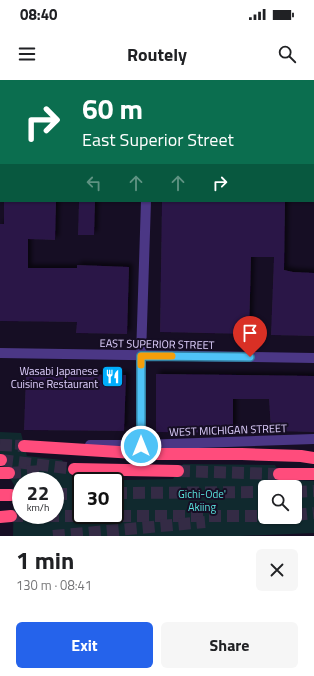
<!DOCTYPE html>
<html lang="en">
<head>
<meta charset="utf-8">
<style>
	body { margin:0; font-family:"Titillium Web",sans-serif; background:#f6f6f6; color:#202124; height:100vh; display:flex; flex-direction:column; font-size:15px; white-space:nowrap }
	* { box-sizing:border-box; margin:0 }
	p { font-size:13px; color:#757577 }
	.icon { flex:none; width:22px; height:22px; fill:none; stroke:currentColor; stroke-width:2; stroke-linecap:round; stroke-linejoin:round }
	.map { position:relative; height:456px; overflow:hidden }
	.drawer { display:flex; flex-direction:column; background:#fff; flex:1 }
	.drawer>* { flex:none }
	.hud { position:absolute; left:0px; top:0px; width:314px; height:122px; box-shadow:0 1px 3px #0004; background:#0b6e4f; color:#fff; overflow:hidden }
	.controls { position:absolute; left:258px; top:400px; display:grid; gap:8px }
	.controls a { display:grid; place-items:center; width:44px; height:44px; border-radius:6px; background:#fff; box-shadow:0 1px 3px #0004; font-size:20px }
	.speed { position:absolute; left:12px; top:392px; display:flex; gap:8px; font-size:20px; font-weight:700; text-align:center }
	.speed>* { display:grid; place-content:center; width:52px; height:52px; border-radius:50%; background:#fff; box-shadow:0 1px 3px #0004; line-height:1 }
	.speed small { font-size:10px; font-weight:400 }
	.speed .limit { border:2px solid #111; border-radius:6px; background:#fff; color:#111 }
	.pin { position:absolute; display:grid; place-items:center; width:34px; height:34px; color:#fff; margin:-41px -17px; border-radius:50% 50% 50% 0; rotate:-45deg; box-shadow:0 0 4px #0007 }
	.pin .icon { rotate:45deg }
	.me { position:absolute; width:44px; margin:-22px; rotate:0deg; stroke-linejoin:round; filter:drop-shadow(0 0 3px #0008) }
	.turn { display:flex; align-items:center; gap:14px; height:84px; padding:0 16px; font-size:18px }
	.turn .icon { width:52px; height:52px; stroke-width:2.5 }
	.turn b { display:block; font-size:28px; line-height:34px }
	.lanes { display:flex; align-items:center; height:38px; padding:0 16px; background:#0003; justify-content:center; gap:20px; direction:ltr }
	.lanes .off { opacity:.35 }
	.round { display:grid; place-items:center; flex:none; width:42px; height:42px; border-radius:6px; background:#f6f6f6 }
	.headline { display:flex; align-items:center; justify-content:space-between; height:68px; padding:0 16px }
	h1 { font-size:24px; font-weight:700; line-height:30px }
	.button { display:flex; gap:8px; margin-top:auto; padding:8px 16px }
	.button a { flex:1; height:46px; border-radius:6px; background:#2563eb; color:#fff; font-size:16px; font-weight:700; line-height:46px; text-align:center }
	.button a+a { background:#f6f6f6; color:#202124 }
	.status { display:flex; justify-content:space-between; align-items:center; height:28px; padding:0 20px; background:#fff; direction:ltr }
	.status svg { height:11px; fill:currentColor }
	header { display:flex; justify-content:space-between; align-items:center; height:52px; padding:0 16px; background:#fff; font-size:18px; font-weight:700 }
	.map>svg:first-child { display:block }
	.green { fill:#10292e; fill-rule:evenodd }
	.building { fill:#2c1946; filter:url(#shadow) }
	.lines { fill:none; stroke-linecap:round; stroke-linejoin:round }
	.tertiary-tunnel { stroke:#342b45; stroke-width:10; stroke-dasharray:10 5; stroke-linecap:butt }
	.motorway-tunnel { stroke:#342b45; stroke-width:12; stroke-dasharray:12 6; stroke-linecap:butt }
	.minor { stroke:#4b3785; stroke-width:10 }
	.tertiary { stroke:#4b3785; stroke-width:10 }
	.motorway { stroke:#ff4c7c; stroke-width:12 }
	.route-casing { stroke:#337fa1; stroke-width:10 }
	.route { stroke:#4fc3f7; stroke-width:7 }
	.slow { stroke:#f59e0b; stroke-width:7 }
	.labels { text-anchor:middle; stroke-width:4; stroke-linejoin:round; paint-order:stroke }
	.street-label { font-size:11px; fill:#e0d1ff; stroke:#160e24 }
	.poi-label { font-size:11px; fill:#e0d1ff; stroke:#160e24; text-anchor:end }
	.park-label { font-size:11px; fill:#59e3dd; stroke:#160e24 }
</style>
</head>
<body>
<div class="status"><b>08:40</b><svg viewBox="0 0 49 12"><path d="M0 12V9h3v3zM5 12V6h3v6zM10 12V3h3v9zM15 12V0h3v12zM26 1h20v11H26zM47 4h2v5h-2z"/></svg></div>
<header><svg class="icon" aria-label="menu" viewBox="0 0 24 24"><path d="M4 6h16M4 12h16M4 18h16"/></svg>Routely<svg class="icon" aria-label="search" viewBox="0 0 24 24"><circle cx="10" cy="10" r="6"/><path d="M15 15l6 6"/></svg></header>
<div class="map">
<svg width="314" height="456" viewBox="0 0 314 456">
	<defs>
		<filter id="shadow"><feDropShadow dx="3.5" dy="-3.5" stdDeviation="2" flood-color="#0009"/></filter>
	</defs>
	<rect width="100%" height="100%" fill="#160e24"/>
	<path class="green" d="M0,352L21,353L27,376L62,380L75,401L173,399L183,384L275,385L283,400L314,401V453L240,456H13L14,405L0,380ZM21,401H55V435H21ZM81,401H115V435H81ZM265,407H295V437H265Z"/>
	<g class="building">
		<polygon points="4,121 56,121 55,160 28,159 28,188 77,188 77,185 129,187 127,254 76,253 77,242 0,241 0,144 4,144"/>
		<polygon points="79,121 95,121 94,155 78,155"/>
		<polygon points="162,121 285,121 284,190 293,192 314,193 314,256 271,255 274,177 251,177 249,254 160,252"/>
		<polygon points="26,294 126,295 124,351 24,350"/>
		<polygon points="156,294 314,296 314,352 271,351 269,319 233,319 233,353 156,352"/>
	</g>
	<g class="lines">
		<polyline class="tertiary-tunnel" points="0,364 24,365"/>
		<g class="motorway-tunnel">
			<polyline points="0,365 24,366"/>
			<polyline points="1,380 74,389"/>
			<polyline points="178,391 279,394"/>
			<polyline points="9,393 44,391"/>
			<polyline points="295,412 314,411"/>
			<polyline points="115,413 265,412"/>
			<polyline points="55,414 81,414"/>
			<polyline points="11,415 21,414"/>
			<polyline points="295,435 314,433"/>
			<polyline points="11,436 265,436"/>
			<polyline points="53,456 205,442"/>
		</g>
		<g class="minor">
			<polyline points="149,1 149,0"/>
			<polyline points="141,365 141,276 146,121"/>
		</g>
		<g class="tertiary">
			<polyline points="0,89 1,89"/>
			<polyline points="313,93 314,93"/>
			<polyline points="0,273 314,278"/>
			<polyline points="90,365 141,365 314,359"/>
		</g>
		<g class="motorway">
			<polyline points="24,366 150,374 242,374 301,376 314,378"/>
			<polyline points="0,380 1,380"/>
			<polyline points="74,389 178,391"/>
			<polyline points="0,393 9,393"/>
			<polyline points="279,394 314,394"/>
			<polyline points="0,415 11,415"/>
			<polyline points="0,437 11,436"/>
		</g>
	</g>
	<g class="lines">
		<defs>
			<polyline id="route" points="141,366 141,276 250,277"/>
		</defs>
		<use href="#route" class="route-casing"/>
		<use href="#route" class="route"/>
		<polyline class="slow" points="141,285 141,276 172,276"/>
	</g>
	<defs>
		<symbol id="restaurant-square" viewBox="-11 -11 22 22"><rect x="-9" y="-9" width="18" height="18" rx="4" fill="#00adfc" stroke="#160e24"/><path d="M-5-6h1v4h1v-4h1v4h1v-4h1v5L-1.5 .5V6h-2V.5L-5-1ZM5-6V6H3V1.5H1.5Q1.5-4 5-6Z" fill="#fff"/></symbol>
	</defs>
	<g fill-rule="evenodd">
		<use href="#restaurant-square" x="100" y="284" width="25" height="25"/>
	</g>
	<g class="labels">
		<g class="street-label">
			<text transform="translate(157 264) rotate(1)" y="4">EAST SUPERIOR STREET</text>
			<text transform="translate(228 350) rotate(-2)" y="4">WEST MICHIGAN STREET</text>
		</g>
		<g class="poi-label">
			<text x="98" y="295">Wasabi Japanese<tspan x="98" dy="13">Cuisine Restaurant</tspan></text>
		</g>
		<g class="park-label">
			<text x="202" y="418">Gichi-Ode'<tspan x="202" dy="13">Akiing</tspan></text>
		</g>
	</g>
</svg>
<div class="controls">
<a><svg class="icon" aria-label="search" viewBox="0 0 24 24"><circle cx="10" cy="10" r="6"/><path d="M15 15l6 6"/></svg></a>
</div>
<div class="speed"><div>22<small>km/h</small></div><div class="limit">30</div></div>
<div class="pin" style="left:250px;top:277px;background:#d93025"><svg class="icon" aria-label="arrive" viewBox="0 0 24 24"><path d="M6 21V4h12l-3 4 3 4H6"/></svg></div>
<svg class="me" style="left:141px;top:366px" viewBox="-20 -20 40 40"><circle r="17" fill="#4fc3f7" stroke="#fff" stroke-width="3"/><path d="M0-11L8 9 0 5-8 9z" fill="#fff"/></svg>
<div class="hud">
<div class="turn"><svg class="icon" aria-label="right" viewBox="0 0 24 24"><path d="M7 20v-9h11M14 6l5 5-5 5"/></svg><div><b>60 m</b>East Superior Street</div></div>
<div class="lanes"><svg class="icon off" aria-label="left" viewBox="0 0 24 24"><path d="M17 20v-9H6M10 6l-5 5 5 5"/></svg><svg class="icon off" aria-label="ahead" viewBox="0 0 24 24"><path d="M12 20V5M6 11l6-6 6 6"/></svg><svg class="icon off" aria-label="ahead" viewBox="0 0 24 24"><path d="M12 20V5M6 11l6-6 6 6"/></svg><svg class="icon" aria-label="right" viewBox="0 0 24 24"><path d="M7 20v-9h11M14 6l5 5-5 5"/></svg></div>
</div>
</div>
<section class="drawer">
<div class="headline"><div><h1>1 min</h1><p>130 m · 08:41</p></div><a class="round"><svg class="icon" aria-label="close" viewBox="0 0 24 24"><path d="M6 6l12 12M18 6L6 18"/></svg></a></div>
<div class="button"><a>Exit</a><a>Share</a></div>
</section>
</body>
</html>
